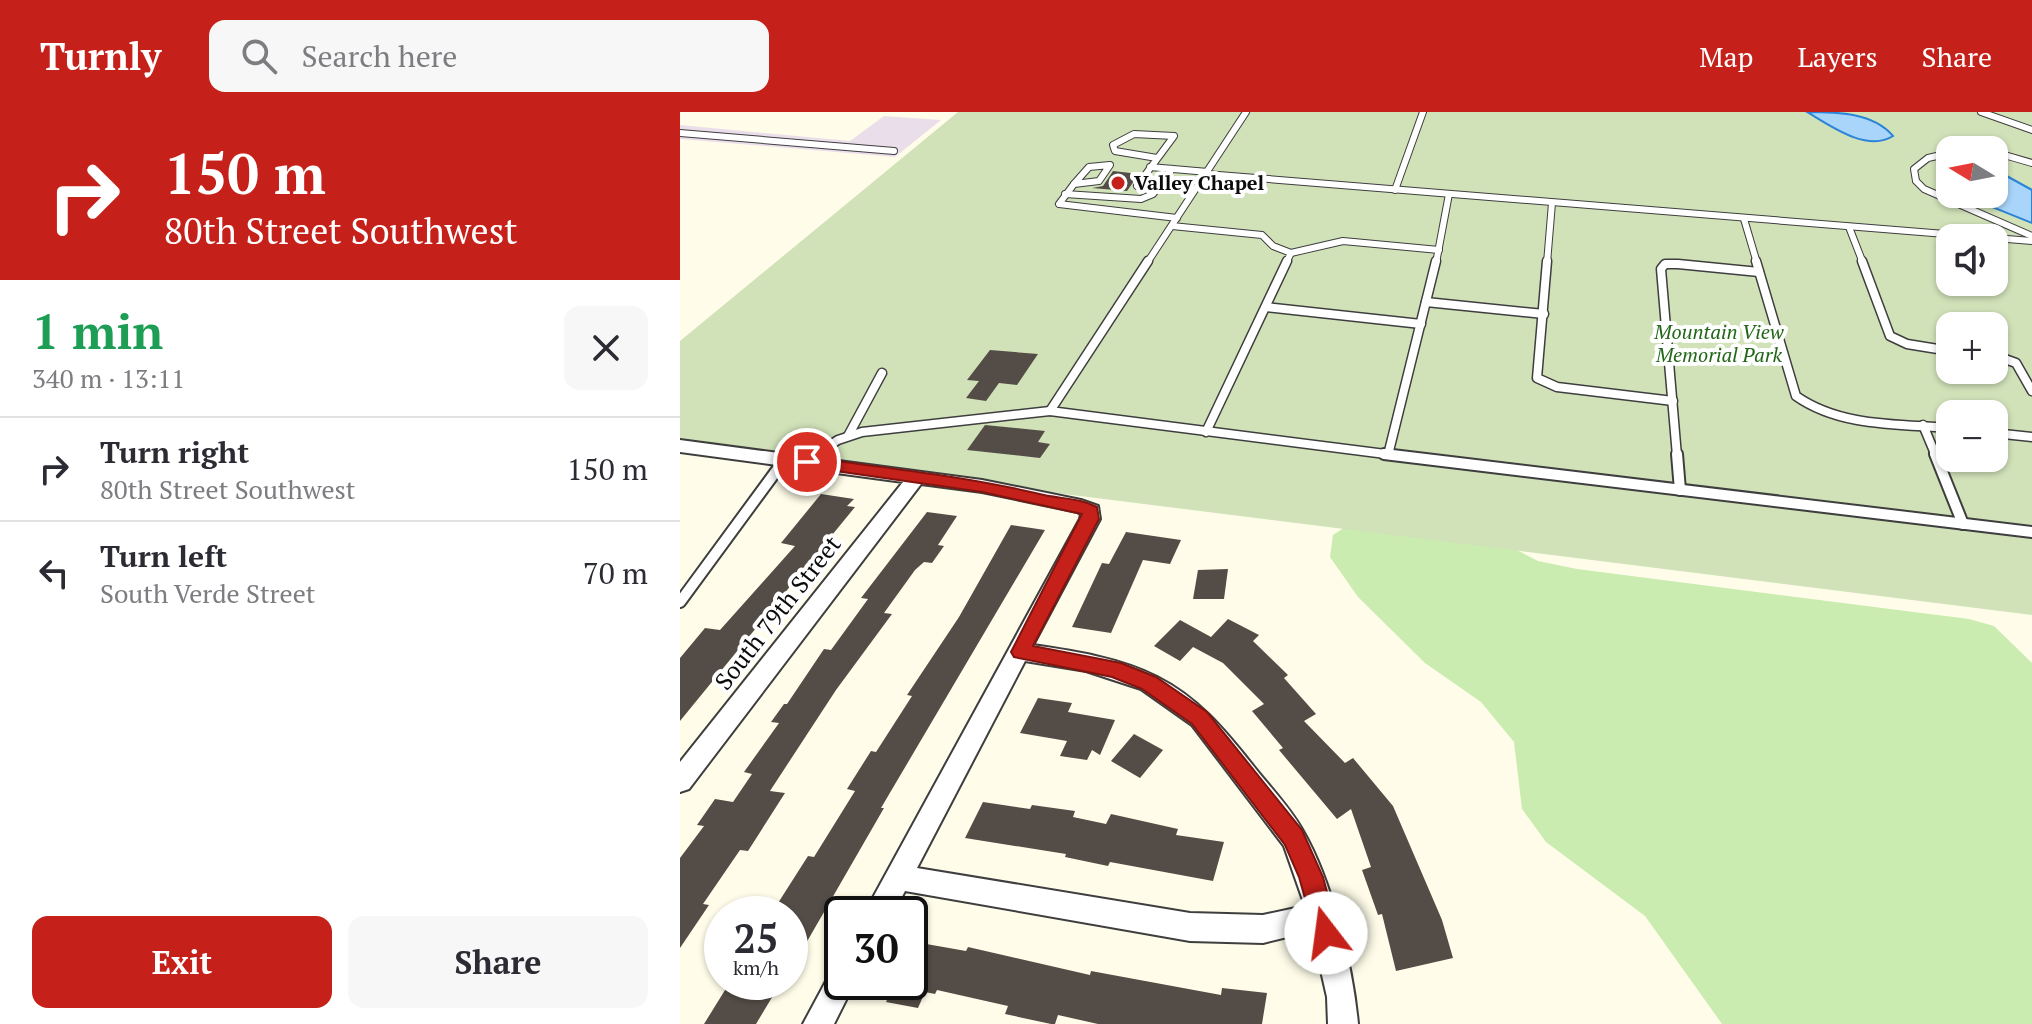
<!DOCTYPE html>
<html lang="en">
<head>
<meta charset="utf-8">
<style>
	body { margin:0; font-family:"PT Serif",serif; background:#f7f7f7; color:#2b2b33; height:100vh; display:flex; flex-direction:column; font-size:30px; white-space:nowrap }
	* { box-sizing:border-box; margin:0 }
	p { font-size:26px; color:#7c7c81 }
	.icon { flex:none; width:44px; height:44px; fill:none; stroke:currentColor; stroke-width:2; stroke-linecap:round; stroke-linejoin:round }
	.map { position:relative; flex:1; overflow:hidden }
	.sheet { display:flex; flex-direction:column; background:#fff; width:680px }
	.sheet>* { flex:none }
	.guide { background:#c52019; color:#fff; overflow:hidden }
	.needle { width:52px; rotate:280deg }
	.controls { position:absolute; left:1256px; top:24px; display:grid; gap:16px }
	.controls a { display:grid; place-items:center; width:72px; height:72px; border-radius:16px; background:#fff; box-shadow:0 2px 6px #0004; font-size:40px }
	.speed { position:absolute; left:24px; top:784px; display:flex; gap:16px; font-size:40px; font-weight:700; text-align:center }
	.speed>* { display:grid; place-content:center; width:104px; height:104px; border-radius:50%; background:#fff; box-shadow:0 2px 6px #0004; line-height:1 }
	.speed small { font-size:20px; font-weight:400 }
	.speed .limit { border:4px solid #111; border-radius:12px; background:#fff; color:#111 }
	.pin { position:absolute; display:grid; place-items:center; width:68px; height:68px; color:#fff; margin:-34px; border:4px solid #fff; border-radius:50%; box-shadow:0 2px 8px #0007 }
	.me { position:absolute; width:88px; margin:-44px; rotate:345deg; stroke-linejoin:round; filter:drop-shadow(0 0 6px #0008) }
	.turn { display:flex; align-items:center; gap:28px; height:168px; padding:0 32px; font-size:36px }
	.turn .icon { width:104px; height:104px; stroke-width:2.5 }
	.turn b { display:block; font-size:56px; line-height:68px }
	.round { display:grid; place-items:center; flex:none; width:84px; height:84px; border-radius:16px; background:#f7f7f7 }
	.overview { display:flex; align-items:center; justify-content:space-between; height:136px; padding:0 32px }
	h1 { font-size:48px; font-weight:800; line-height:60px; color:#1e9e55 }
	.primary-button { display:flex; gap:16px; margin-top:auto; padding:16px 32px }
	.primary-button a { flex:1; height:92px; border-radius:16px; background:#c52019; color:#fff; font-size:32px; font-weight:800; line-height:92px; text-align:center }
	.primary-button a+a { background:#f7f7f7; color:#2b2b33 }
	ul { padding:0; list-style:none }
	li { display:flex; align-items:center; gap:24px; height:104px; padding:0 32px; border-top:2px solid #e1e1e2 }
	li div { flex:1 }
	li b { display:block; font-size:30px }
	li em { font-style:normal }
	header { display:flex; align-items:center; gap:48px; box-sizing:border-box; height:112px; padding:0 40px; background:#c52019; color:#fff }
	header strong { font-size:38px }
	nav { display:flex; gap:44px; margin-inline-start:auto; font-size:28px }
	.search { width:560px; height:72px; background:#f7f7f7; display:flex; align-items:center; gap:20px; box-sizing:border-box; padding:0 28px; border-radius:16px; color:#7c7c81; font-size:30px }
	main { display:flex; flex:1; min-height:0 }
	.map>svg:first-child { display:block }
	.industrial { fill:#ebdeeb }
	.green { fill:#caecb0 }
	.cemetery { fill:#d1e2b9; fill-rule:evenodd }
	.water { fill:#a9d5fb; stroke:#2b84d7; stroke-width:2 }
	.building { fill:#544d47 }
	.lines { fill:none; stroke-linecap:round; stroke-linejoin:round }
	.service-far2-casing { stroke:#3e3e3e; stroke-width:8 }
	.service-far1-casing { stroke:#3e3e3e; stroke-width:11 }
	.service-casing { stroke:#3e3e3e; stroke-width:14 }
	.minor-casing { stroke:#3e3e3e; stroke-width:4 }
	.service-far2 { stroke:#fff; stroke-width:6 }
	.service-far1 { stroke:#fff; stroke-width:8 }
	.service { stroke:#fff; stroke-width:10 }
	.minor { fill:#fff; fill-rule:evenodd }
	.route { fill:#c52019; stroke:#801510; stroke-width:2 }
	.poi-dot { fill:#c52019; stroke:#fff; stroke-width:3 }
	.labels { text-anchor:middle; stroke-width:8; stroke-linejoin:round; paint-order:stroke }
	.far-poi-label { font-size:20px; font-weight:bold; fill:#0b0b0b; stroke:#fff; text-anchor:start }
	.far-park-label { font-size:20px; font-style:italic; fill:#216717; stroke:#fff }
	.street-label { font-size:24px; fill:#0b0b0b; stroke:#fff }
</style>
</head>
<body>
<header>
<strong>Turnly</strong>
<div class="search"><svg class="icon" aria-label="search" viewBox="0 0 24 24"><circle cx="10" cy="10" r="6"/><path d="M15 15l6 6"/></svg>Search here</div>
<nav><a>Map</a><a>Layers</a><a>Share</a></nav>
</header>
<main>
<section class="sheet">
<div class="guide">
<div class="turn"><svg class="icon" aria-label="right" viewBox="0 0 24 24"><path d="M7 20v-9h11M14 6l5 5-5 5"/></svg><div><b>150 m</b>80th Street Southwest</div></div>
</div>
<div class="overview"><div><h1>1 min</h1><p>340 m · 13:11</p></div><a class="round"><svg class="icon" aria-label="close" viewBox="0 0 24 24"><path d="M6 6l12 12M18 6L6 18"/></svg></a></div>
<ul>
<li><svg class="icon" aria-label="right" viewBox="0 0 24 24"><path d="M7 20v-9h11M14 6l5 5-5 5"/></svg><div><b>Turn right</b><p>80th Street Southwest</p></div><em>150 m</em></li>
<li><svg class="icon" aria-label="left" viewBox="0 0 24 24"><path d="M17 20v-9H6M10 6l-5 5 5 5"/></svg><div><b>Turn left</b><p>South Verde Street</p></div><em>70 m</em></li>
</ul>
<div class="primary-button"><a>Exit</a><a>Share</a></div>
</section>
<div class="map">
<svg width="1352" height="912" viewBox="0 0 1352 912">
	<rect width="100%" height="100%" fill="#fffde9"/>
	<polygon class="industrial" points="204,4 261,8 215,45 0,27 0,13 170,29"/>
	<polygon class="green" points="687,401 806,422 858,449 897,457 1289,507 1314,514 1352,551 1352,912 1042,912 965,804 866,730 842,697 834,630 801,590 745,551 678,485 650,445 653,423"/>
	<path class="cemetery" d="M278,0H1352V503L0,334V229ZM1270,38H1314V82H1270ZM1270,126H1314V170H1270ZM1270,214H1314V258H1270ZM1270,302H1314V346H1270Z"/>
	<g class="water">
		<path d="M1127,0C1155,0 1193,0 1213,24C1187,41 1149,13 1127,0Z"/>
		<polygon points="1314,57 1352,78 1352,111 1280,82 1314,82"/>
	</g>
	<g class="building">
		<polygon points="433,59 459,62 447,79 412,76 423,74"/>
		<polygon points="310,238 358,242 337,273 319,271 306,289 286,286 299,269 287,268"/>
		<polygon points="305,313 365,319 358,330 370,332 360,346 287,338"/>
		<polygon points="141,382 174,387 167,394 175,395 0,609 0,546 25,516 40,518 115,434 101,431"/>
		<polygon points="247,400 277,404 258,433 264,434 252,451 244,450 235,458 204,501 212,502 156,578 90,679 105,681 68,739 60,738 23,792 29,793 0,836 0,746 24,714 17,713 35,687 53,690 72,662 64,660 99,611 91,610 104,592 107,592 144,537 151,538 188,487 181,486"/>
		<polygon points="331,413 365,418 201,696 204,696 110,859 110,802 91,802 128,744 134,745 175,679 167,677 191,639 196,640 232,584 227,583 279,505"/>
		<polygon points="446,420 501,428 490,452 463,448 431,521 392,515 422,451 429,452"/>
		<polygon points="548,457 544,487 513,487 518,458"/>
		<polygon points="548,507 579,523 573,529 608,563 604,566 636,602 624,609 665,651 673,646 713,694 762,808 773,846 716,859 702,802 698,803 682,758 691,755 671,697 657,707 599,638 603,636 572,599 584,592 543,551 513,535 500,549 474,534 500,508 531,525"/>
		<polygon points="358,586 392,591 388,600 435,608 420,643 412,638 407,648 380,644 387,629 340,621"/>
		<polygon points="454,622 483,638 460,666 431,649"/>
		<polygon points="303,690 350,697 352,693 395,699 393,705 426,712 431,702 498,717 496,723 544,730 533,769 430,750 428,754 385,745 386,742 285,726"/>
		<polygon points="235,830 286,839 288,835 410,863 411,859 541,883 542,876 587,881 582,912 418,912 378,903 375,912 371,912 325,902 328,894 257,878 255,882 245,880 238,896 206,890 216,870 230,870 230,840"/>
		<polygon points="50,870 97,877 76,912 24,912"/>
	</g>
	<g class="lines">
		<defs>
			<g id="service-far2">
				<polyline points="1301,0 1352,18"/>
				<polyline points="0,21 214,39"/>
				<polyline points="1314,40 1352,51"/>
				<polyline points="1270,41 1248,46 1234,57 1236,69 1244,77 1352,124"/>
				<polyline points="477,46 435,39 433,33 454,22 494,24 457,74 477,77"/>
				<polygon points="430,53 419,69 394,72 409,55"/>
				<polyline points="470,55 528,60"/>
				<polyline points="526,62 1352,129"/>
				<polyline points="394,72 379,92 497,106"/>
				<polyline points="715,78 743,0"/>
				<polyline points="385,82 461,87 473,82 492,57"/>
				<polyline points="1064,107 1077,151"/>
				<polyline points="492,114 582,123 593,134 611,141 606,151"/>
				<polyline points="1169,115 1183,151"/>
				<polyline points="611,141 663,129 759,138"/>
				<polyline points="467,151 566,0"/>
				<polyline points="756,151 769,82"/>
				<polyline points="867,151 872,91"/>
			</g>
			<g id="service-far1">
				<polyline points="468,149 370,299 721,344"/>
				<polyline points="867,149 857,266 877,275 993,289"/>
				<path d="M1076,149L1116,284C1160,315 1218,312 1270,316"/>
				<polyline points="1182,149 1210,224 1227,232 1270,239"/>
				<polyline points="746,190 864,202"/>
				<polyline points="586,195 741,212"/>
				<polyline points="1314,243 1336,251 1352,279"/>
				<polyline points="1243,313 1256,344"/>
				<polyline points="526,320 607,149"/>
				<polyline points="1314,321 1352,325"/>
				<polyline points="168,324 202,261"/>
				<polyline points="708,343 756,149"/>
				<polyline points="133,344 158,328 182,320 370,299"/>
				<polyline points="997,344 981,157 985,152 998,152 1079,160"/>
			</g>
			<g id="service">
				<polyline points="704,342 1352,420"/>
				<polyline points="997,342 1000,378"/>
				<polyline points="1255,342 1283,412"/>
				<polyline points="127,350 135,342"/>
				<polyline points="0,490 105,347"/>
			</g>
			<g id="minor">
				<path d="M0,328L302,368L401,388L418,394L420,407L353,533C394,539 440,546 477,565C517,585 544,617 571,651C588,673 610,695 623,719C652,769 673,855 678,912H648L647,885L632,819L583,831L510,829L225,779L213,802H184L400,407L401,402L397,400L302,380L241,372L9,677L0,680V650L223,370L0,340ZM345,549L406,559L461,577L512,613L604,734L625,794L583,803L510,801L237,756Z"/>
				<polygon points="162,854 162,870 175,870 154,912 123,912 152,858"/>
			</g>
		</defs>
		<use href="#service-far2" class="service-far2-casing"/>
		<use href="#service-far1" class="service-far1-casing"/>
		<use href="#service" class="service-casing"/>
		<use href="#minor" class="minor-casing"/>
		<use href="#service-far2" class="service-far2"/>
		<use href="#service-far1" class="service-far1"/>
		<use href="#service" class="service"/>
		<use href="#minor" class="minor"/>
	</g>
	<path class="route" d="M127,345C206,356 286,364 364,383C382,387 400,386 417,395L419,407L353,534L441,551L476,565L527,600L622,718L643,765L658,821L654,829L646,833L637,829L619,765L605,733L512,612L462,577L432,565L334,545L331,540L402,402L302,380L121,354L119,350Z"/>
	<circle class="poi-dot" cx="438" cy="71" r="8"/>
	<g class="labels">
		<g class="far-poi-label">
			<text x="454" y="78">Valley Chapel</text>
		</g>
		<g class="far-park-label">
			<text x="1039" y="227">Mountain View<tspan x="1039" dy="23">Memorial Park</tspan></text>
		</g>
		<g class="street-label">
			<text transform="translate(98 501) rotate(-52)" y="8">South 79th Street</text>
		</g>
	</g>
</svg>
<div class="controls">
<a><svg class="needle" viewBox="-14 -14 28 28"><path d="M0-13l5 13h-10z" fill="#e53935"/><path d="M0 13l5-13h-10z" fill="#7c7c81"/></svg></a>
<a><svg class="icon" aria-label="sound" viewBox="0 0 24 24"><path d="M4 9h4l5-4v14l-5-4H4zM17 9q2 3 0 6"/></svg></a>
<a>+</a>
<a>−</a>
</div>
<div class="speed"><div>25<small>km/h</small></div><div class="limit">30</div></div>
<div class="pin" style="left:127px;top:350px;background:#d93025"><svg class="icon" aria-label="arrive" viewBox="0 0 24 24"><path d="M6 21V4h12l-3 4 3 4H6"/></svg></div>
<svg class="me" style="left:646px;top:821px" viewBox="-20 -20 40 40"><circle r="19" fill="#fff"/><path d="M0-13L10 11 0 6-10 11z" fill="#c52019"/></svg>
</div>
</main>
</body>
</html>
